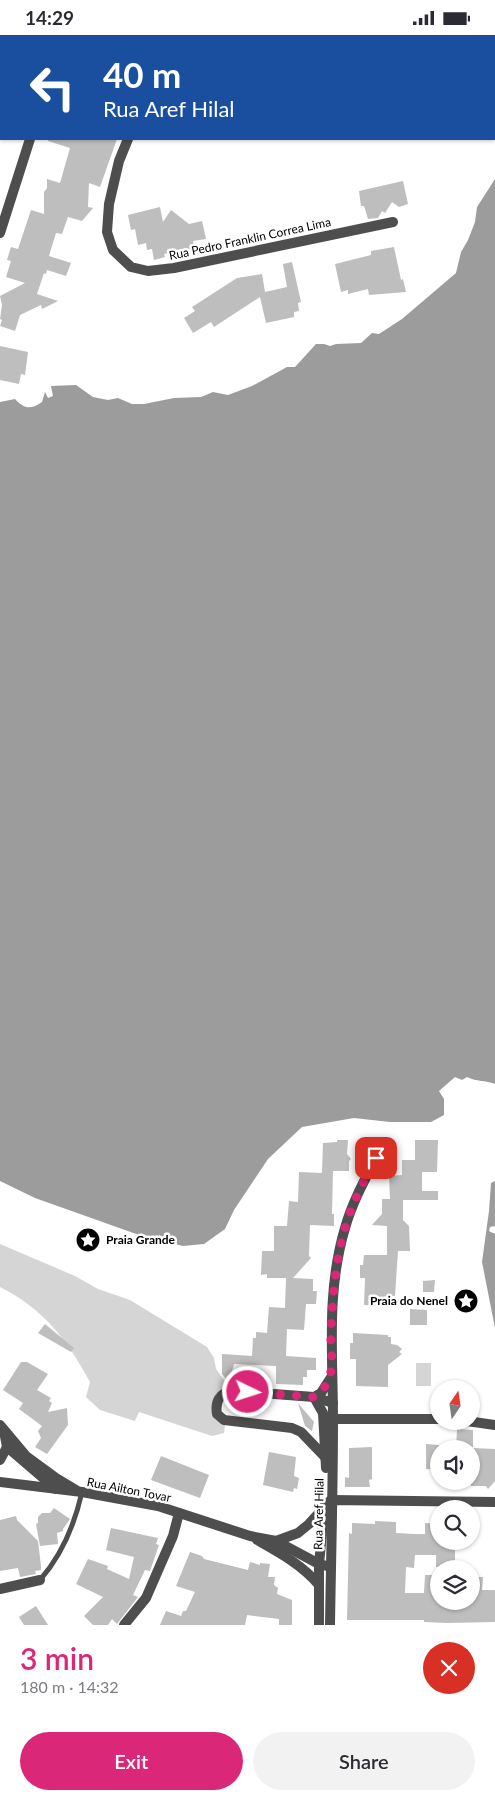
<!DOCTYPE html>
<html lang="en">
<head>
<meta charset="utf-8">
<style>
	body { margin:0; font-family:Lato,sans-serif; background:#f2f2f3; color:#2b2b33; height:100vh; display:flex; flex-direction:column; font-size:19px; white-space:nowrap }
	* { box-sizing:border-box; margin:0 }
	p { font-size:16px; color:#7c7c81 }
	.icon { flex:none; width:28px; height:28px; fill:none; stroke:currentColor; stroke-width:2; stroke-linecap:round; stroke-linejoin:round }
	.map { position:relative; height:1590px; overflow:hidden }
	.side { display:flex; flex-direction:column; background:#fff; flex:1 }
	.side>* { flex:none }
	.banner { position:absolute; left:0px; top:0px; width:495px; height:105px; box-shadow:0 1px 4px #0004; background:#1a4fa0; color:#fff; overflow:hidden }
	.needle { width:32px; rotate:13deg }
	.fabs { position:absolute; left:430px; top:1345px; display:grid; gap:10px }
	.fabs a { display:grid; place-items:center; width:50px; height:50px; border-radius:50%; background:#fff; box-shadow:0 1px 4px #0004; font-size:25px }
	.pin { position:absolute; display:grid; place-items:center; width:42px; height:42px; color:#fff; margin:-21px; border-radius:10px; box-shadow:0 2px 8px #0006 }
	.me { position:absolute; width:55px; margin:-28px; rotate:94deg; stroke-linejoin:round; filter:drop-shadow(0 0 4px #0008) }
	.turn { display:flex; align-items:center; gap:18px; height:105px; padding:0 20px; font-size:22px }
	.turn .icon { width:65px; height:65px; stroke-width:2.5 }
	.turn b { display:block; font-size:35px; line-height:42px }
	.round { display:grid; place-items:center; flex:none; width:52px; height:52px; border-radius:26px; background:#f2f2f3 }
	.summary { display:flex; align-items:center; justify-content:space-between; height:85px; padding:0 20px }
	h1 { font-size:30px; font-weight:600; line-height:38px; color:#db2777 }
	.primary-button { display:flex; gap:10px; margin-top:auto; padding:10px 20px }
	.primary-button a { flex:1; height:58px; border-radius:30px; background:#db2777; color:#fff; font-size:20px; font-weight:600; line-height:58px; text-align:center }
	.primary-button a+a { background:#f2f2f3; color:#2b2b33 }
	.status { display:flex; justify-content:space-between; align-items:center; height:35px; padding:0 25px; background:#fff; direction:ltr }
	.status svg { height:14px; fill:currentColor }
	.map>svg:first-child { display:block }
	.green { fill:#d5d5d5 }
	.water { fill:#9c9c9c }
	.building { fill:#bebebe }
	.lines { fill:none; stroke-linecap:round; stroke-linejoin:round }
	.service { stroke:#4e4e4e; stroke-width:5 }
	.minor { stroke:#4e4e4e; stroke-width:10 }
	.tertiary { stroke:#4e4e4e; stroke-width:10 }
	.route { stroke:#db2777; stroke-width:9; stroke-dasharray:0 16.2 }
	.labels { text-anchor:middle; stroke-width:5; stroke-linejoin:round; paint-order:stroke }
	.street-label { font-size:12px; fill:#000; stroke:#fff }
	.poi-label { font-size:12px; font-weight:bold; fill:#000; stroke:#fff; text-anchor:start }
</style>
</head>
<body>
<div class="status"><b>14:29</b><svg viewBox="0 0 49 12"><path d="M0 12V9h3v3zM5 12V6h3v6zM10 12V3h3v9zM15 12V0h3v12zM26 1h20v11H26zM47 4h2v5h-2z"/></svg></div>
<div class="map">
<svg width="495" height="1590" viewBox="0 0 495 1590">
	<rect width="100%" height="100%" fill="#fff"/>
	<g class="green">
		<path d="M0,1209L75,1241L98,1254L130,1265L207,1312L214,1323L216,1334L228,1351L215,1365L225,1390L224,1398L212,1401L139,1377L135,1386L100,1375L86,1362L90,1347C67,1305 44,1274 0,1252Z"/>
		<rect x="416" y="1328" width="15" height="23"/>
	</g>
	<g class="water">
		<path d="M495,144V1049C485,1045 477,1047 467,1042L462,1045L455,1042L439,1056L444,1064V1080L431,1087H390L354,1083L302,1092L268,1124L234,1175L225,1194L204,1209L183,1211L139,1200L35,1163L0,1146V367L15,364C24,374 31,375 42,367L45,357L48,363L53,361L51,351L76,350L93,362L108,365L118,363L132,369H144L174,363L201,362L213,357L228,360L252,351L287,332H295L316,309H324L330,311L336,309L361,308L372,298L379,299L402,284L456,238L461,217L468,205L475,187L477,172Z"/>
		<polygon points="495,1146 495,1191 490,1192 489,1196 495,1199 495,1293 482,1227 489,1176 491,1148"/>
	</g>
	<g class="building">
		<polygon points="49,104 117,104 100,152 89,148 88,172 93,173 82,186 68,182 62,199 56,198 49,221 71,228 66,241 47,235 46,239 44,238 37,259 58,266 42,274 41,270 20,280 15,296 0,291 2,285 0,284 2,270 0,261 25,248 6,242 11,226 7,225 11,212 18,214 31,175 44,179 44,157 47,153 47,144 60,148 70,113 48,106"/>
		<polygon points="403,146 408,169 399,172 392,167 385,178 382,176 378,183 368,184 364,171 361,171 359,156"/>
		<polygon points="160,172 163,187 171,175 189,189 202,186 206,204 193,206 194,213 164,219 165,222 154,225 152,214 147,215 146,208 138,210 135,194 131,195 128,180"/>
		<polygon points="394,212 401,245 403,244 406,257 369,260 368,254 348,259 348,255 341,257 335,229 371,220 371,216"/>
		<polygon points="292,227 301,267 298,268 299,276 294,277 294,282 266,288 260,262 214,292 211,287 193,298 184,283 195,276 192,272 237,243 262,239 265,257 287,252 283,229"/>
		<polygon points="0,311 28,317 25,340 21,339 19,349 0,345"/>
		<polygon points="337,1105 348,1105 347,1119 351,1124 349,1126 349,1136 333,1136 332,1179 334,1179 334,1191 310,1190 309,1221 311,1223 293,1243 313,1244 313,1256 317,1256 316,1269 306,1269 304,1295 287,1294 286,1321 316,1323 316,1335 307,1335 307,1342 303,1342 303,1350 276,1349 276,1331 234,1329 229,1347 222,1339 222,1319 252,1321 253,1303 256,1303 256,1297 267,1298 269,1272 285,1273 286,1243 267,1243 267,1239 261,1240 262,1216 274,1216 274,1191 287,1191 289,1166 298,1167 299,1137 322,1138 323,1108 337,1107"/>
		<polygon points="415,1105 438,1105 437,1137 422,1137 422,1156 438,1156 438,1165 403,1165 403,1185 409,1191 410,1216 398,1216 395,1261 391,1261 391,1272 364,1270 365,1243 360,1243 360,1230 363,1230 364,1220 387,1220 387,1191 372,1190 382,1179 382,1164 390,1164 389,1141 402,1140 402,1125 415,1125"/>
		<polygon points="435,1245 434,1257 423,1257 423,1246"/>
		<polygon points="410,1274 427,1275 427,1290 410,1290"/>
		<polygon points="45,1289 74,1313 71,1317 38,1298"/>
		<polygon points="353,1298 388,1300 388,1302 391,1302 391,1309 397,1310 402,1314 399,1317 402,1319 388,1330 388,1352 356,1351 356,1324 350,1324 350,1308 353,1308"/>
		<polygon points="21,1327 27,1327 48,1339 37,1355 51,1363 49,1366 52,1368 48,1377 67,1373 68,1390 47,1419 35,1412 41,1403 38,1396 42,1391 19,1374 23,1368 3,1355"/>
		<polygon points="298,1368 314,1387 312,1396 305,1391"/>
		<polygon points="457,1394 473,1395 473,1413 495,1414 495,1446 488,1454 486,1451 471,1451 471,1414 456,1414"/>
		<polygon points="426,1409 439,1410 439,1435 426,1434"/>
		<polygon points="372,1412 372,1444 369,1445 370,1452 345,1452 345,1442 349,1443 349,1413"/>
		<polygon points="269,1417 296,1422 294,1441 299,1443 297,1454 294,1453 293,1457 263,1450"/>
		<polygon points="161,1421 209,1440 200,1463 151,1445"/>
		<polygon points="54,1473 70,1484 68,1487 63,1494 63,1496 57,1498 58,1509 40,1511 36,1489 38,1488 38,1482 42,1478 50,1478"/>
		<polygon points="16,1481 17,1485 38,1506 41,1531 41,1535 35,1536 36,1539 20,1542 18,1533 0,1536 0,1485"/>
		<polygon points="375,1486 396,1487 396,1498 414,1499 425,1499 425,1488 439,1489 439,1506 455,1506 455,1533 436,1532 436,1520 415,1520 414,1533 406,1532 405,1558 424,1558 425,1540 434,1540 433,1561 439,1561 439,1566 471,1566 471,1542 483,1542 482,1555 495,1555 495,1587 446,1588 424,1587 424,1585 347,1585 349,1498 352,1499 352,1488 375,1489"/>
		<polygon points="111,1493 158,1503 156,1509 159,1510 150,1536 145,1535 133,1560 138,1562 117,1589 112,1584 108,1590 93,1590 84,1581 103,1562 76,1549 88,1524 108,1531 107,1534 129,1544 134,1522 106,1515"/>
		<polygon points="190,1517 202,1521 204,1524 248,1535 250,1527 260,1530 260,1528 270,1529 268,1542 275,1542 274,1550 278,1553 277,1559 292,1565 292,1590 279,1590 279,1584 247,1580 245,1590 160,1590 166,1576 181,1581 183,1576 186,1576 195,1557 176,1551"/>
		<polygon points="36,1571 48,1590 24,1590 19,1582"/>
	</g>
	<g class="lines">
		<path class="service" d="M40,1545C61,1521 75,1488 82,1457"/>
		<g class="minor">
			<polyline points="207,0 207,1"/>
			<polyline points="380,0 380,1"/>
			<polyline points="128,104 119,126 109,169 107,197 113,215 131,232 148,236 174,233 393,187"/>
			<polyline points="0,198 30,104"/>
			<polyline points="333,1384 439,1384"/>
			<polyline points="467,1386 495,1390"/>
			<polyline points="0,1390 26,1421 56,1443 76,1455"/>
			<polyline points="4,1396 7,1412 56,1454"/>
			<path d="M326,1423L301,1397L292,1393L224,1385L217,1379C215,1367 219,1358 232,1356L314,1362L333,1368"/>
			<polyline points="0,1425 7,1412"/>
			<polyline points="326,1433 323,1378 314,1362 321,1358 332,1341"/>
			<polyline points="0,1447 82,1457 158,1471 250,1501 276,1506 319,1529 331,1532"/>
			<path d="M257,1505C280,1518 302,1530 319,1550"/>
			<polyline points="276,1506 298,1498 309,1489 331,1465 495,1467"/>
			<polyline points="0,1554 40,1545"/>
			<polyline points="124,1590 146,1563 173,1501 179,1478"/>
			<polyline points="319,1590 319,1529 325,1468"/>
			<path d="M330,1590C331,1522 333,1453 333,1385C333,1319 326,1257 345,1193C352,1168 364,1146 376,1123"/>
		</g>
		<g class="tertiary">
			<polyline points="158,1 158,0"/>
			<polyline points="0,21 1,21"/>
		</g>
	</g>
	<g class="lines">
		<path class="route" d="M248,1357L314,1362C339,1344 330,1323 331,1296C333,1253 337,1208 354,1168C360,1153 368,1138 376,1123"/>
	</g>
	<defs>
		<symbol id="sight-disc" viewBox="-11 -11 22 22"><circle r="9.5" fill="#000" stroke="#fff"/><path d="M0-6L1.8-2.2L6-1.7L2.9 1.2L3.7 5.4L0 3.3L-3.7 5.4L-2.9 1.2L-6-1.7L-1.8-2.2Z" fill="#fff"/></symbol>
	</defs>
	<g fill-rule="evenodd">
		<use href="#sight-disc" x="74" y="1191" width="28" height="28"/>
		<use href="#sight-disc" x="452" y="1252" width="28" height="28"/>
	</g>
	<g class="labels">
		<g class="street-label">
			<text transform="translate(250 204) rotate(-12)" y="4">Rua Pedro Franklin Correa Lima</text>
			<text transform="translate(129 1455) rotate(11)" y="4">Rua Ailton Tovar</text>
			<text transform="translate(319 1479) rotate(-89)" y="4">Rua Aref Hilal</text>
		</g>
		<g class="poi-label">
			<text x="106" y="1209">Praia Grande</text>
			<text x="448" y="1270" text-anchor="end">Praia do Nenel</text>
		</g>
	</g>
</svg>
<div class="fabs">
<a><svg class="needle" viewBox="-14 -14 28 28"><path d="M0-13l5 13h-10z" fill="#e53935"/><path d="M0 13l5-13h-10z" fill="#7c7c81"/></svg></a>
<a><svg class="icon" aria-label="sound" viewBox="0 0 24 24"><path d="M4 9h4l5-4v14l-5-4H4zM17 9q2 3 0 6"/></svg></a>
<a><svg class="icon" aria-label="search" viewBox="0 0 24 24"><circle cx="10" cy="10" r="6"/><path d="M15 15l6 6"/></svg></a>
<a><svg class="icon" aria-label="layers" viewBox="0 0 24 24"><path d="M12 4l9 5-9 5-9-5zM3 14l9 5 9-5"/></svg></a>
</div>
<div class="pin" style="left:376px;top:1123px;background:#d93025"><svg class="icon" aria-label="arrive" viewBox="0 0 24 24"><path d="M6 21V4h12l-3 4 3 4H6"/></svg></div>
<svg class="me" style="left:248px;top:1357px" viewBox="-20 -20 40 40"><circle r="17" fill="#db2777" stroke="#fff" stroke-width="3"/><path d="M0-11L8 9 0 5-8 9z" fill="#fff"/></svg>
<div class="banner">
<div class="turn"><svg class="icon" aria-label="left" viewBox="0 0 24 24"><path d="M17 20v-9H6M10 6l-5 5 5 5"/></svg><div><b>40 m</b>Rua Aref Hilal</div></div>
</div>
</div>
<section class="side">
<div class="summary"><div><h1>3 min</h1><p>180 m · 14:32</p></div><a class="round" style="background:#d93025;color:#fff"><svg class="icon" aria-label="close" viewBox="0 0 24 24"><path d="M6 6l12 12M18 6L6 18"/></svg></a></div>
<div class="primary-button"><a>Exit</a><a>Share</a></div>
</section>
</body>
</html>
